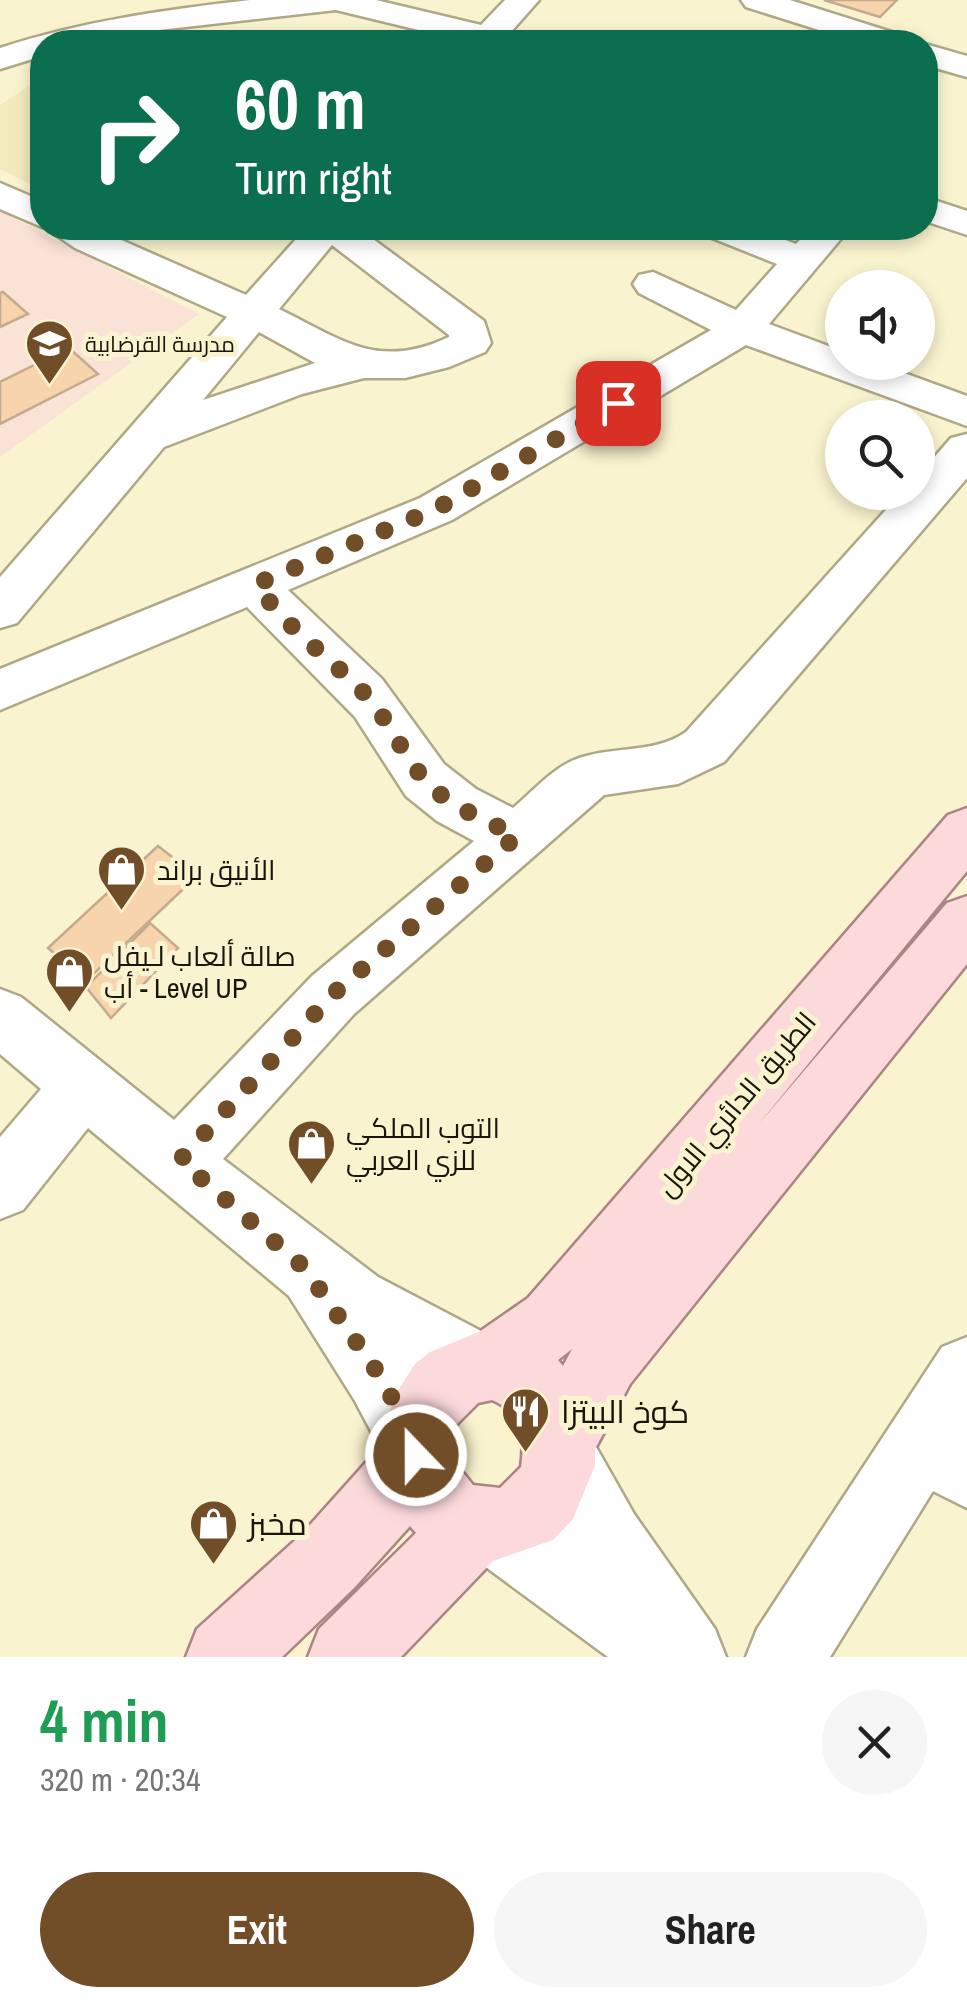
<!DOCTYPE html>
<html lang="en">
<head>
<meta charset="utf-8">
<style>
	body { margin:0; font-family:"Archivo Narrow",Cairo,sans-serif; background:#f6f6f6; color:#222; height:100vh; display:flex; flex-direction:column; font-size:38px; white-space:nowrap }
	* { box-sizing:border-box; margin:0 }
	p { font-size:32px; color:#767676 }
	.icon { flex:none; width:55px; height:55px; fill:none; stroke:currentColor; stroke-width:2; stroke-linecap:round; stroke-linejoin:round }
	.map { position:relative; height:1657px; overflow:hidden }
	.details { display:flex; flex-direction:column; background:#fff; flex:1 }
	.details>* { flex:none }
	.guide { position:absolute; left:30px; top:30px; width:908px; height:210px; border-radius:40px; box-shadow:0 5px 15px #0003; background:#0b6e4f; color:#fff; overflow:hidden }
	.buttons { position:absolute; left:825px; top:270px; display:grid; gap:20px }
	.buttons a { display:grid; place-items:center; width:110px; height:110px; border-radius:50%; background:#fff; box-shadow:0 5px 15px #0003; font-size:50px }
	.pin { position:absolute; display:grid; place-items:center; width:85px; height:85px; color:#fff; margin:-42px; border-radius:20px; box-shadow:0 5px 15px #0006 }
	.me { position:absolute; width:110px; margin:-55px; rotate:338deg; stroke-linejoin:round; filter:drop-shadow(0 0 8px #0008) }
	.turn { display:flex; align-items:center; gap:35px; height:210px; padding:0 40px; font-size:45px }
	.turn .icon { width:130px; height:130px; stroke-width:2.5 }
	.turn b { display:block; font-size:70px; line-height:85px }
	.round { display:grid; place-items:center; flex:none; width:105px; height:105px; border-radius:52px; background:#f6f6f6 }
	.head { display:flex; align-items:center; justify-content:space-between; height:170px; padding:0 40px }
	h1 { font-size:60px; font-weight:700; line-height:75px; color:#1e9e55 }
	.cta { display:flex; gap:20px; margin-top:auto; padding:20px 40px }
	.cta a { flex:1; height:115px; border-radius:60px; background:#724e28; color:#fff; font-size:40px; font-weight:700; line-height:115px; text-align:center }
	.cta a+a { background:#f6f6f6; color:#222 }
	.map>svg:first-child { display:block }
	.built { fill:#f2e9bd }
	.education { fill:#fae2d7 }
	.building { fill:#f7d4ab; stroke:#c2ab8f; stroke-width:2.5 }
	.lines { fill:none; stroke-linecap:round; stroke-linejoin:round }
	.minor-casing { stroke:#afa886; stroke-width:5 }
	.major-casing { stroke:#ab8583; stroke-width:5 }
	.minor { fill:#fff; fill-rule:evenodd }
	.major { fill:#fcdadc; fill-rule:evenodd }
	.route { stroke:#724e28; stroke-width:18; stroke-dasharray:0 32.4 }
	.labels { text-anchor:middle; stroke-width:10; stroke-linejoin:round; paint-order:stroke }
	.far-poi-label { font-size:22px; fill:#191609; stroke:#faf3cf; text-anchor:start }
	.poi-label { font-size:28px; fill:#191609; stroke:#faf3cf; text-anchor:start }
	.street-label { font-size:28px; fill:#191609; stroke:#faf3cf }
	.near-poi-label { font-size:32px; fill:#191609; stroke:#faf3cf; text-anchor:start }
</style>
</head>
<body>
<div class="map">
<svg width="967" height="1657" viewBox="0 0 967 1657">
	<rect width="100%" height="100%" fill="#faf3cf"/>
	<polygon class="built" points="42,78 42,190 0,169 0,105"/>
	<polygon class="education" points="0,211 199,314 0,457"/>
	<g class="building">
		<polygon points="824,0 897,0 880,17"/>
		<polygon points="3,292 28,314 0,327 0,293"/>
		<polygon points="69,348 98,374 0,424 0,382"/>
		<polygon points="158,846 197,876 86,981 48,948"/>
		<polygon points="150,923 178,948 111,1018 86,987"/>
	</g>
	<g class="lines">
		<defs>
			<g id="minor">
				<path d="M250,0H376L481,25L505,0H539L502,42H468L336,10L133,33L92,42H42V56L0,69V48C82,21 164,10 250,0Z"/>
				<polygon points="741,0 790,0 901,35 906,42 857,42 746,7"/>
				<polygon points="925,44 967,56 967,77 925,65"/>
				<polygon points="0,183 42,201 42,227 0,209"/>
				<polygon points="925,197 967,211 967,235 925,221"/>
				<path d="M46,228H94L246,295L306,228H358L484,321L491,343L485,352L449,367L405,378H364L302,394L164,447L17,623L0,628V577L227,317L75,248ZM332,245L449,335V337C377,371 341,339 279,309ZM259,332L315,363L203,400Z"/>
				<path d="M702,228H754L796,244L811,228H850L769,324L842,351V362H874L967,396V426L746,345L452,520L288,590L382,679L444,764L476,789L513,808C531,793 552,769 574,760C611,745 653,755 686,732L902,492H918V476L951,438L967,434V478L724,762L678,784L604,795L354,1014L223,1159L378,1277L500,1341L510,1366L500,1391L475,1401L416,1372L451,1442L440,1467L415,1478L390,1467L355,1401L289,1296L88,1128L23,1210L0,1219V1137L41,1089L0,1054V989L21,997L174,1120L312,976L474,841L437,821L406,796L355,717L247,607L0,710V669L420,498L711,330L639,293L633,284L639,275L653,272L736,310L777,264L707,236Z"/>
				<polygon points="967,1337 967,1508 933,1491 830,1657 746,1657 757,1629 942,1347"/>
				<polygon points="561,1421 587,1431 634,1514 715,1629 726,1657 608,1657 464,1551 453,1525 464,1499 490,1488 516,1499 560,1528 525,1457 535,1431"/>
			</g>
			<path id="major" d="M967,808V871L757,1126L947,903L967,896V964L630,1384L595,1449V1465L573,1519L553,1540L493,1561L401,1657H308L319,1629L416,1533L410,1526L354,1588L282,1657H186L197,1629L301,1535L370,1458L380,1444L395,1395L415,1364L430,1352L479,1332L528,1298L948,815ZM572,1349L563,1366L558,1360ZM492,1400C523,1413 525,1438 521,1467L500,1488L473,1485L453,1460L455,1426L478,1403Z"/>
		</defs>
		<use href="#minor" class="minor-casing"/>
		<use href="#major" class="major-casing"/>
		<use href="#minor" class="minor"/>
		<use href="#major" class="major"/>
	</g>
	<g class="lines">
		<path class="route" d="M416,1455V1442L380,1376L320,1290L299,1263L180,1160L333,994L517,836C486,820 449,807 425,780C401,753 389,719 364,693C325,653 289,631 256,584L436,509L618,403"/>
	</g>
	<defs>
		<symbol id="school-pin" viewBox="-11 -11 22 30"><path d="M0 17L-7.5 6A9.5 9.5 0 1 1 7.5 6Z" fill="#724e28" stroke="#faf3cf"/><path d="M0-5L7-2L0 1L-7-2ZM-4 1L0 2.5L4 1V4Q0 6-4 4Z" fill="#fff"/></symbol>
		<symbol id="shop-pin" viewBox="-11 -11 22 30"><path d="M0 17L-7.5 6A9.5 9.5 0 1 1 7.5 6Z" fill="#724e28" stroke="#faf3cf"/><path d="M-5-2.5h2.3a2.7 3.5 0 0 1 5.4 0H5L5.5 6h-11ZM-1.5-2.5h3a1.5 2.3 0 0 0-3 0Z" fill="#fff"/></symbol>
		<symbol id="restaurant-pin" viewBox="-11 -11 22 30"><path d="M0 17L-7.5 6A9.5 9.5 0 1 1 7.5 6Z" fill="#724e28" stroke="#faf3cf"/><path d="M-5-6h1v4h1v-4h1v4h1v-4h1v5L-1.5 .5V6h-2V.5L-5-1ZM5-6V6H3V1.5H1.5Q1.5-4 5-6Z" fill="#fff"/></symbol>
	</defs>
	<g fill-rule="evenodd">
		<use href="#school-pin" x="22" y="316" width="55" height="75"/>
		<use href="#shop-pin" x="94" y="842" width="55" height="75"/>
		<use href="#shop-pin" x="42" y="944" width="55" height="75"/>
		<use href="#shop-pin" x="284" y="1116" width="55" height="75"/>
		<use href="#restaurant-pin" x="498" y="1384" width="55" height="75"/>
		<use href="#shop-pin" x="186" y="1496" width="55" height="75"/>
	</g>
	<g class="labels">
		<g class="far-poi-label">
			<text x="85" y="352">مدرسة القرضابية</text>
		</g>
		<g class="poi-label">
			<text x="157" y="880">الأنيق براند</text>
			<text x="104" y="966">صالة ألعاب لـيفل<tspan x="104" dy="32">أب - Level UP</tspan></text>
			<text x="346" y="1138">التوب الملكي<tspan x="346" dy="32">للزي العربي</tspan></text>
		</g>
		<g class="street-label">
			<text transform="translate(736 1104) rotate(-50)" y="10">الطريق الدائري الاول</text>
		</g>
		<g class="near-poi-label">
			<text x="561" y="1423">كوخ البيتزا</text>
			<text x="248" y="1535">مخبز</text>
		</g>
	</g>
</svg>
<div class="buttons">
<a><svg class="icon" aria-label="sound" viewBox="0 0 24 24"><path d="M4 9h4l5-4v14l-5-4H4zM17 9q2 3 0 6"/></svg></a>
<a><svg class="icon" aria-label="search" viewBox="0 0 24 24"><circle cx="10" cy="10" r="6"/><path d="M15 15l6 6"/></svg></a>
</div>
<div class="pin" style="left:618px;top:403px;background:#d93025"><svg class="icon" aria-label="arrive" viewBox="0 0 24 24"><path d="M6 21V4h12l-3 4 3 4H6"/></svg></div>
<svg class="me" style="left:416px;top:1455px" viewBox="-20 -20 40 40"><circle r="17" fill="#724e28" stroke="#fff" stroke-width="3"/><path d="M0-11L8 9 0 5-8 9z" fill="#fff"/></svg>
<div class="guide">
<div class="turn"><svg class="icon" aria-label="right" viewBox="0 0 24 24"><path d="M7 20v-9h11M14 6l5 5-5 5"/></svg><div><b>60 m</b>Turn right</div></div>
</div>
</div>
<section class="details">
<div class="head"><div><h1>4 min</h1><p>320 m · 20:34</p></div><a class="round"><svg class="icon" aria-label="close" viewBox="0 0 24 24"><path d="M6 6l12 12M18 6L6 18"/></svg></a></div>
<div class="cta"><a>Exit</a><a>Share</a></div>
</section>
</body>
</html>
